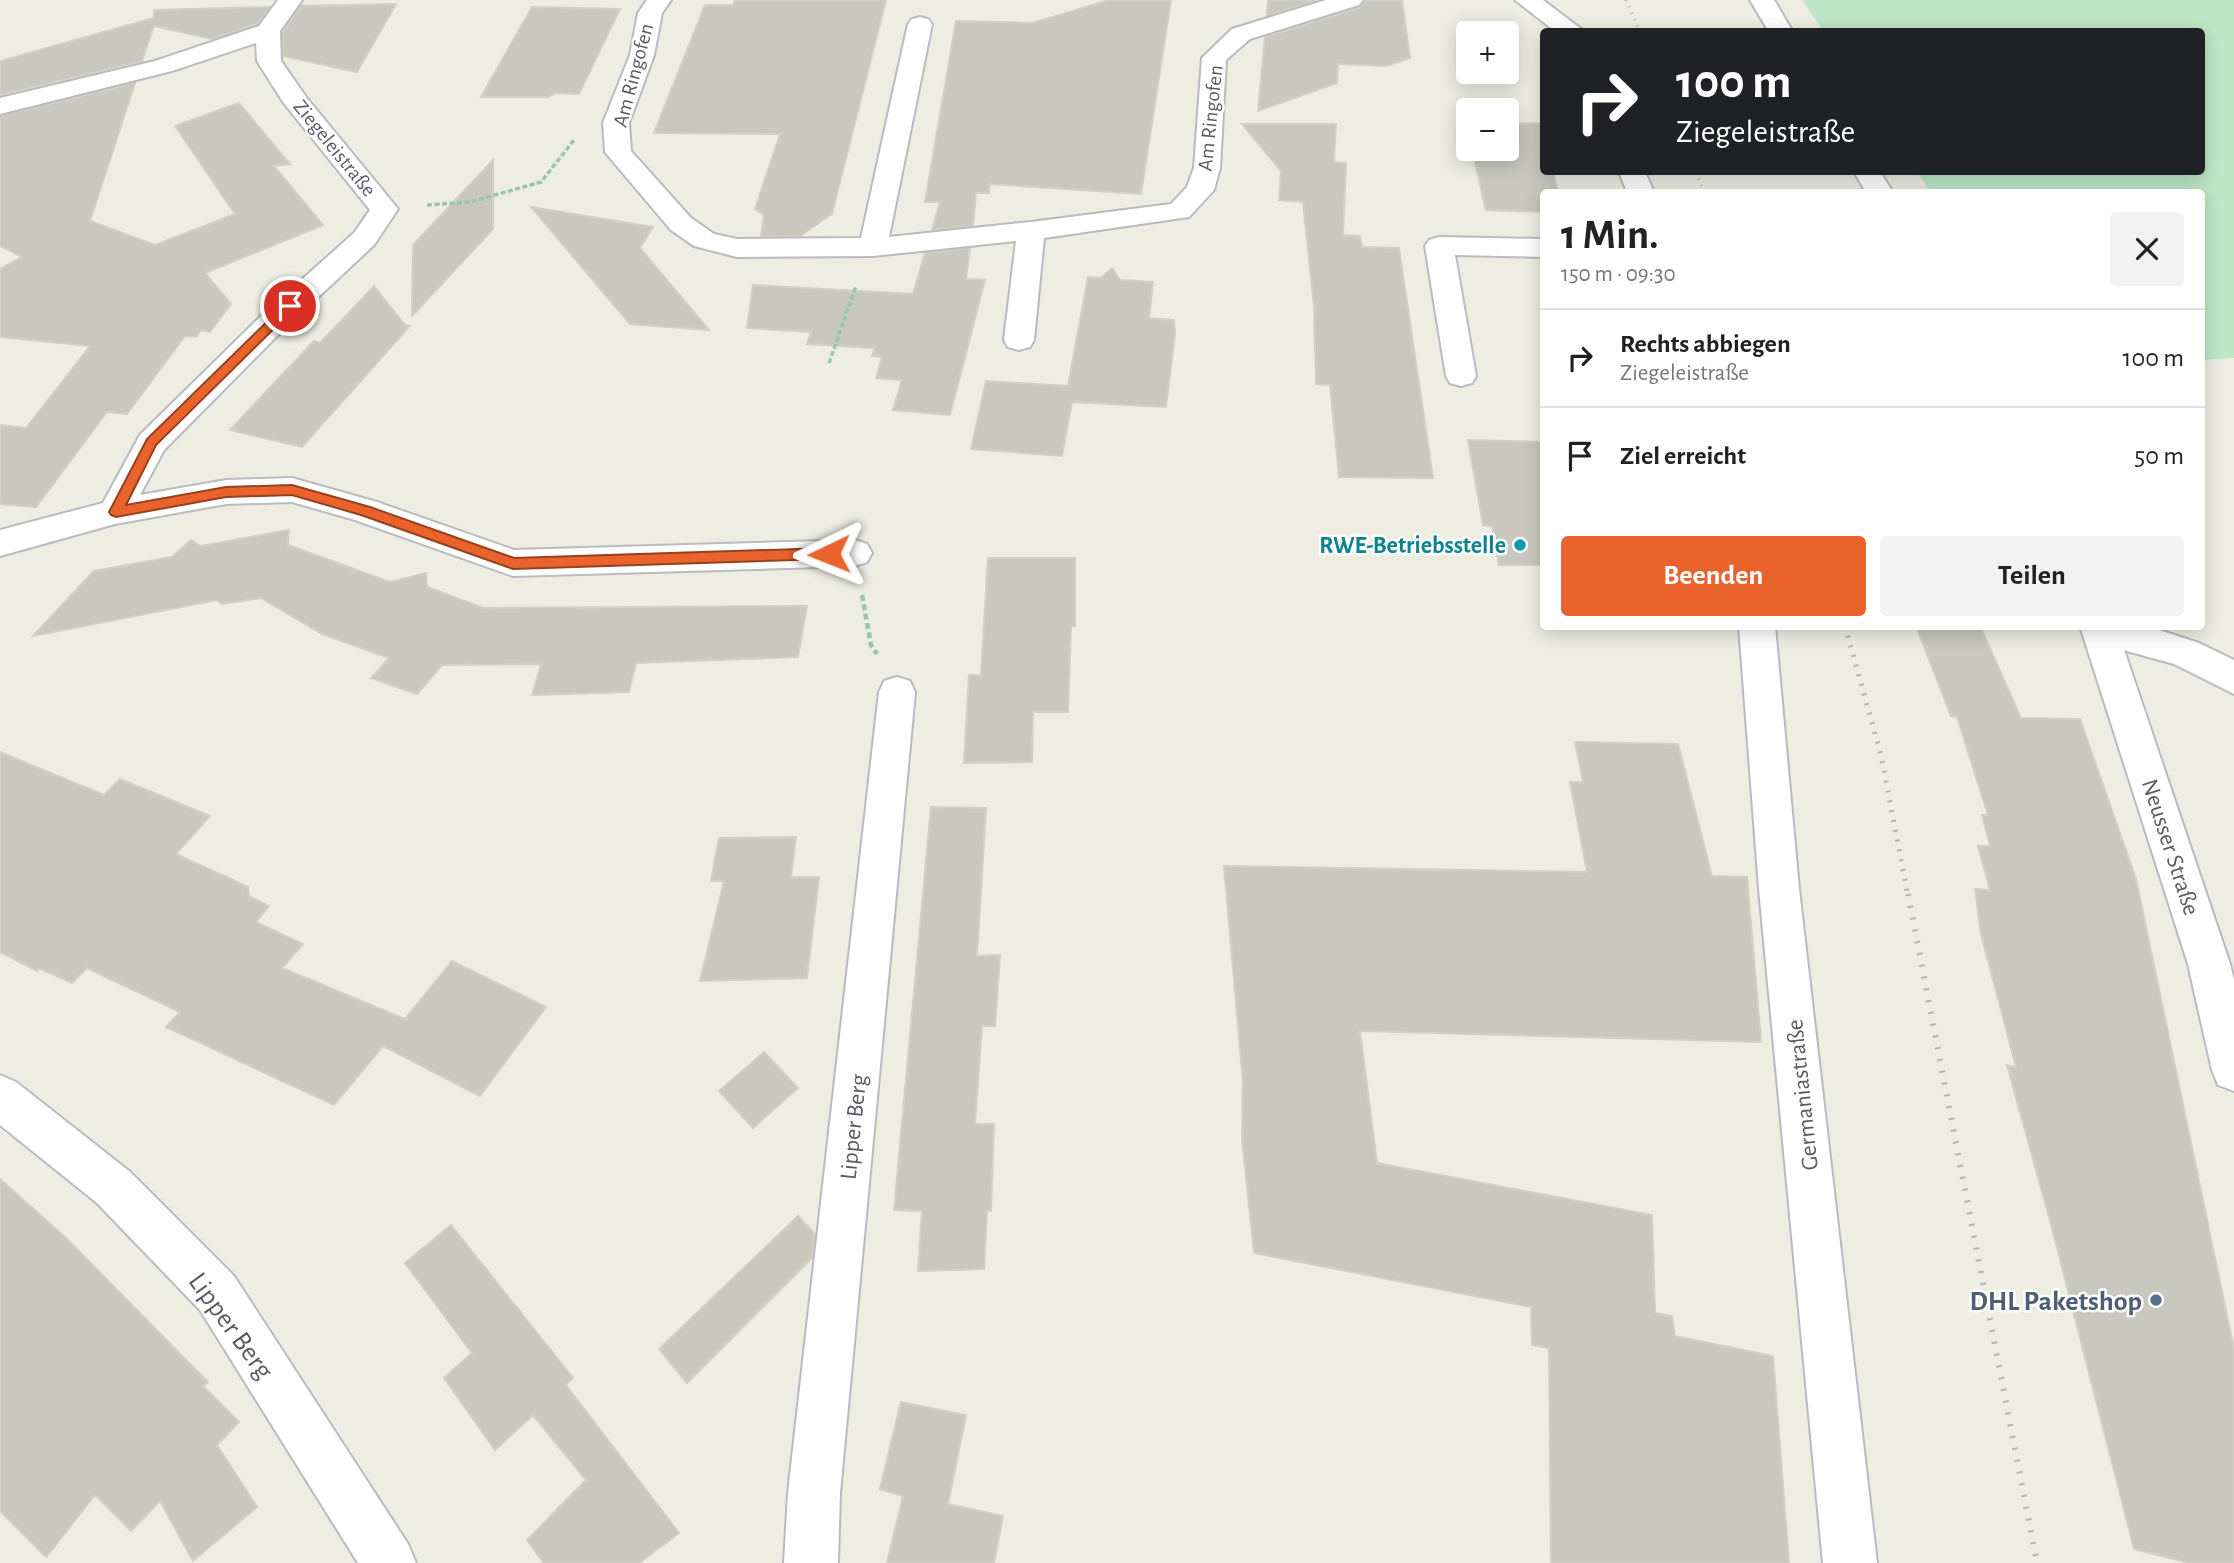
<!DOCTYPE html>
<html lang="de">
<head>
<meta charset="utf-8">
<style>
	body { margin:0; font-family:"Alegreya Sans",sans-serif; background:#f2f2f2; color:#222; height:100vh; display:flex; flex-direction:column; font-size:26px; white-space:nowrap }
	* { box-sizing:border-box; margin:0 }
	p { font-size:23px; color:#767676 }
	.icon { flex:none; width:38px; height:38px; fill:none; stroke:currentColor; stroke-width:2; stroke-linecap:round; stroke-linejoin:round }
	.map { position:relative; flex:1; overflow:hidden }
	.panel { position:absolute; left:1540px; top:189px; width:665px; height:441px; display:flex; flex-direction:column; background:#fff; border-radius:7px; box-shadow:0 4px 18px #0003 }
	.panel>* { flex:none }
	.guide { position:absolute; left:1540px; top:28px; width:665px; height:147px; border-radius:7px; box-shadow:0 4px 18px #0003; background:#202124; color:#fff; overflow:hidden }
	.fabs { position:absolute; left:1456px; top:21px; display:grid; gap:14px }
	.fabs a { display:grid; place-items:center; width:63px; height:63px; border-radius:7px; background:#fff; box-shadow:0 4px 18px #0003; font-size:35px }
	.pin { position:absolute; display:grid; place-items:center; width:60px; height:60px; color:#fff; margin:-30px; border:4px solid #fff; border-radius:50%; box-shadow:0 2px 7px #0007 }
	.me { position:absolute; width:77px; margin:-38px; rotate:268deg; stroke-linejoin:round; filter:drop-shadow(0 0 5px #0008) }
	.turn { display:flex; align-items:center; gap:24px; height:147px; padding:0 21px; font-size:32px }
	.turn .icon { width:91px; height:91px; stroke-width:2.5 }
	.turn b { display:block; font-size:49px; line-height:60px }
	.round { display:grid; place-items:center; flex:none; width:74px; height:74px; border-radius:7px; background:#f2f2f2 }
	.headline { display:flex; align-items:center; justify-content:space-between; height:119px; padding:0 21px }
	h1 { font-size:42px; font-weight:600; line-height:52px }
	.button { display:flex; gap:14px; margin-top:auto; padding:14px 21px }
	.button a { flex:1; height:80px; border-radius:7px; background:#ea632c; color:#fff; font-size:28px; font-weight:600; line-height:80px; text-align:center }
	.button a+a { background:#f2f2f2; color:#222 }
	ul { padding:0; list-style:none }
	li { display:flex; align-items:center; gap:21px; height:98px; padding:0 21px; border-top:2px solid #e0e0e0 }
	li div { flex:1 }
	li b { display:block; font-size:26px }
	li em { font-style:normal }
	.map>svg:first-child { display:block }
	.green { fill:#bee6c7 }
	.building { fill:#c8c8be; stroke:#d2d0c0; stroke-width:2 }
	.lines { fill:none; stroke-linecap:round; stroke-linejoin:round }
	.minor-casing { stroke:#babbc1; stroke-width:4 }
	.tertiary-casing { stroke:#babbc1; stroke-width:4 }
	.path-far1 { stroke:#97c6af; stroke-width:3.5; stroke-dasharray:5 2.5; stroke-linecap:butt }
	.path { stroke:#97c6af; stroke-width:4.5; stroke-dasharray:6 3.5; stroke-linecap:butt }
	.minor { fill:#fff; fill-rule:evenodd }
	.tertiary { fill:#fff; fill-rule:evenodd }
	.rail-far2 { stroke:#b5b5b6; stroke-width:3.5; stroke-dasharray:1 6; stroke-linecap:butt }
	.rail-far1 { stroke:#b5b5b6; stroke-width:5; stroke-dasharray:2 8; stroke-linecap:butt }
	.rail { stroke:#b5b5b6; stroke-width:6; stroke-dasharray:2 10; stroke-linecap:butt }
	.route { fill:#ea632c; stroke:#98401d; stroke-width:2 }
	.culture-dot { fill:#0f9aa8; stroke:#fff; stroke-width:2.5 }
	.service-dot { fill:#5c6f8a; stroke:#fff; stroke-width:2.5 }
	.labels { text-anchor:middle; stroke-width:5; stroke-linejoin:round; paint-order:stroke }
	.far-street-label { font-size:21px; fill:#5a5c63; stroke:#fff }
	.culture-label { font-size:24px; font-weight:bold; fill:#0d838f; stroke:#fff; text-anchor:end }
	.street-label { font-size:24px; fill:#5a5c63; stroke:#fff }
	.near-service-label { font-size:28px; font-weight:bold; fill:#4e5e75; stroke:#fff; text-anchor:end }
	.near-street-label { font-size:28px; fill:#5a5c63; stroke:#fff }
</style>
</head>
<body>
<div class="map">
<svg width="2234" height="1563" viewBox="0 0 2234 1563">
	<rect width="100%" height="100%" fill="#edede2"/>
	<polygon class="green" points="1802,0 2234,0 2234,358 2202,360 2202,192 1931,192 1917,172 2202,172 2202,32 1823,31"/>
	<g class="building">
		<polygon points="735,0 886,0 832,214 800,236 761,236 764,215 755,209 780,134 654,133 705,5 733,5"/>
		<polygon points="1109,0 1171,0 1141,194 990,184 989,193 976,193 973,226 932,230 940,202 925,202 956,21 1033,23"/>
		<polygon points="1268,0 1317,0 1267,16"/>
		<polygon points="1366,0 1402,0 1410,58 1386,66 1338,64 1337,83 1258,111 1265,37 1360,8"/>
		<polygon points="396,4 357,72 283,56 283,32 301,6"/>
		<polygon points="270,7 257,24 212,39 154,26 142,61 0,95 0,61 154,18 154,10"/>
		<polygon points="532,7 620,9 579,94 556,93 548,97 481,97"/>
		<polygon points="135,83 90,221 155,245 235,214 175,126 239,103 290,164 274,166 323,225 205,273 231,304 210,332 201,330 196,337 185,336 127,414 107,412 36,507 0,504 0,425 26,428 90,346 0,337 0,269 22,257 0,246 0,116"/>
		<polygon points="1540,123 1544,136 1544,172 1553,172 1558,192 1544,192 1544,212 1486,210 1472,149 1507,149 1507,124"/>
		<polygon points="1242,124 1336,124 1334,162 1346,163 1343,235 1360,236 1362,247 1399,248 1433,478 1339,477 1330,385 1316,384 1314,306 1303,202 1279,200 1281,171"/>
		<polygon points="493,160 493,229 412,316 413,245"/>
		<polygon points="531,207 653,227 640,248 709,330 630,324"/>
		<polygon points="970,248 966,279 985,280 950,415 893,410 902,380 876,378 882,357 872,356 875,348 807,344 811,332 747,328 753,285 913,294 925,253"/>
		<polygon points="1112,268 1120,280 1153,282 1149,318 1174,320 1175,333 1166,407 1072,402 1062,456 971,449 986,381 1068,386 1088,277 1101,278"/>
		<polygon points="374,286 405,325 410,326 302,447 230,430 314,341 320,343"/>
		<polygon points="1468,440 1544,442 1544,565 1499,565 1492,526 1483,525"/>
		<polygon points="289,530 288,545 390,582 426,573 427,587 483,608 807,606 798,657 636,663 629,692 532,695 541,664 442,665 417,694 371,678 389,658 322,634 261,598 222,604 217,600 33,636 94,571 172,557 191,540 201,546"/>
		<polygon points="988,558 1075,558 1075,626 1071,626 1068,712 1033,712 1032,762 964,763 969,675 981,675"/>
		<polygon points="1916,626 1980,626 2021,718 2080,719 2136,879 2234,1349 2234,1563 2189,1563 2134,1549 2052,1228 2007,1065 2016,1067 1981,934 1975,889 1990,890 1978,846 1990,846 1982,815 1988,815 1957,717 1951,716"/>
		<polygon points="1575,742 1678,744 1712,876 1747,877 1761,1042 1360,1031 1377,1163 1652,1215 1655,1313 1672,1316 1675,1336 1773,1356 1789,1563 1551,1563 1549,1348 1532,1345 1531,1307 1254,1253 1242,1139 1243,1083 1224,866 1587,872 1570,782 1583,782"/>
		<polygon points="0,752 104,795 120,779 210,816 176,854 248,887 249,896 269,906 256,922 303,944 282,968 405,1019 452,961 546,1007 480,1096 383,1046 334,1105 166,1027 180,1012 87,968 72,983 39,968 37,971 0,952"/>
		<polygon points="931,807 986,808 977,956 1000,955 995,1026 982,1026 975,1124 994,1124 991,1211 987,1210 984,1269 918,1271 922,1211 894,1210"/>
		<polygon points="796,837 791,877 819,877 807,978 700,981 724,881 711,881 719,838"/>
		<polygon points="764,1052 798,1088 753,1128 719,1091"/>
		<polygon points="0,1179 65,1237 208,1382 203,1386 239,1422 217,1445 257,1507 193,1561 160,1501 131,1531 95,1495 46,1557 0,1511"/>
		<polygon points="798,1216 815,1234 812,1258 687,1383 659,1349"/>
		<polygon points="451,1225 573,1378 566,1385 679,1533 639,1563 544,1563 527,1540 586,1480 533,1415 495,1450 444,1378 472,1353 405,1263"/>
		<polygon points="901,1402 966,1415 948,1504 1003,1516 994,1563 887,1563 903,1496 880,1489"/>
	</g>
	<g class="lines">
		<defs>
			<g id="minor">
				<polygon points="278,0 302,0 280,31 281,61 306,97 398,209 374,245 283,330 164,450 140,495 226,480 292,478 377,502 514,550 855,540 867,544 872,553 867,562 855,566 513,576 355,520 292,502 226,504 115,524 0,556 0,530 103,503 140,435 261,316 354,233 370,210 283,102 257,61 256,43 172,71 0,114 0,98 155,61 259,26"/>
				<polygon points="647,0 671,0 662,13 654,55 629,123 631,151 691,218 714,234 737,239 861,238 908,24 912,19 920,17 928,19 932,24 889,237 1031,222 1171,204 1187,187 1194,168 1202,58 1232,29 1326,0 1363,0 1359,5 1250,39 1226,60 1220,168 1214,190 1189,217 1044,238 1034,340 1030,347 1019,350 1008,347 1004,340 1016,241 873,256 737,257 694,246 671,230 605,152 603,123 630,55 638,13"/>
				<polygon points="1515,0 1543,0 1585,32 1556,32"/>
				<polygon points="1619,172 1645,172 1654,192 1627,192"/>
				<polygon points="1439,237 1544,239 1544,257 1455,255 1476,376 1472,383 1461,386 1450,383 1446,376 1425,246 1429,240"/>
				<polygon points="1739,626 1775,626 1799,889 1877,1563 1823,1563 1759,889"/>
				<polygon points="2084,626 2147,626 2199,643 2234,660 2234,694 2174,664 2087,640 2082,630"/>
				<polygon points="897,677 910,681 915,692 840,1493 838,1563 784,1563 788,1493 879,692 884,681"/>
				<polygon points="0,1075 16,1082 129,1171 234,1276 408,1544 416,1563 358,1563 200,1310 97,1203 0,1125"/>
			</g>
			<g id="tertiary">
				<polygon points="1750,0 1774,0 1793,32 1769,32"/>
				<polygon points="1854,172 1880,172 1893,192 1866,192"/>
				<polygon points="2080,626 2116,626 2230,964 2234,980 2234,1091 2218,1085 2212,1070 2188,964"/>
			</g>
		</defs>
		<use href="#minor" class="minor-casing"/>
		<use href="#tertiary" class="tertiary-casing"/>
		<g class="path-far1">
			<polyline points="427,205 470,202 541,182 574,140"/>
			<polyline points="829,363 856,286"/>
		</g>
		<polyline class="path" points="862,595 871,645 877,654"/>
		<use href="#minor" class="minor"/>
		<use href="#tertiary" class="tertiary"/>
		<g class="rail-far2">
			<polyline points="1626,0 1640,32"/>
			<polyline points="1696,172 1704,192"/>
		</g>
		<polyline class="rail-far1" points="1845,626 1881,755 1908,896"/>
		<polyline class="rail" points="1908,894 2037,1563"/>
	</g>
	<polygon class="route" points="290,302 294,303 294,309 156,445 126,505 226,487 292,485 370,507 514,558 829,548 836,554 829,559 513,569 361,515 292,495 226,497 116,517 111,515 109,512 147,439 286,303"/>
	<circle class="culture-dot" cx="1520" cy="545" r="7"/>
	<circle class="service-dot" cx="2156" cy="1300" r="7"/>
	<g class="labels">
		<g class="far-street-label">
			<text transform="translate(633 75) rotate(-75)" y="7">Am Ringofen</text>
			<text transform="translate(1210 118) rotate(-84)" y="7">Am Ringofen</text>
			<text transform="translate(335 148) rotate(51)" y="7">Ziegeleistraße</text>
		</g>
		<g class="culture-label">
			<text x="1506" y="553">RWE-Betriebsstelle</text>
		</g>
		<g class="street-label">
			<text transform="translate(2171 847) rotate(72)" y="8">Neusser Straße</text>
			<text transform="translate(1802 1095) rotate(-96)" y="8">Germaniastraße</text>
			<text transform="translate(853 1127) rotate(-84)" y="8">Lipper Berg</text>
		</g>
		<g class="near-service-label">
			<text x="2142" y="1310">DHL Paketshop</text>
		</g>
		<g class="near-street-label">
			<text transform="translate(232 1325) rotate(54)" y="10">Lipper Berg</text>
		</g>
	</g>
</svg>
<div class="fabs">
<a>+</a>
<a>−</a>
</div>
<div class="pin" style="left:290px;top:306px;background:#d93025"><svg class="icon" aria-label="arrive" viewBox="0 0 24 24"><path d="M6 21V4h12l-3 4 3 4H6"/></svg></div>
<svg class="me" style="left:829px;top:554px" viewBox="-20 -20 40 40"><path d="M0-17L14 15 0 8-14 15z" fill="#ea632c" stroke="#fff" stroke-width="4"/></svg>
<div class="guide">
<div class="turn"><svg class="icon" aria-label="right" viewBox="0 0 24 24"><path d="M7 20v-9h11M14 6l5 5-5 5"/></svg><div><b>100 m</b>Ziegeleistraße</div></div>
</div>
<section class="panel">
<div class="headline"><div><h1>1 Min.</h1><p>150 m · 09:30</p></div><a class="round"><svg class="icon" aria-label="close" viewBox="0 0 24 24"><path d="M6 6l12 12M18 6L6 18"/></svg></a></div>
<ul>
<li><svg class="icon" aria-label="right" viewBox="0 0 24 24"><path d="M7 20v-9h11M14 6l5 5-5 5"/></svg><div><b>Rechts abbiegen</b><p>Ziegeleistraße</p></div><em>100 m</em></li>
<li><svg class="icon" aria-label="arrive" viewBox="0 0 24 24"><path d="M6 21V4h12l-3 4 3 4H6"/></svg><div><b>Ziel erreicht</b></div><em>50 m</em></li>
</ul>
<div class="button"><a>Beenden</a><a>Teilen</a></div>
</section>
</div>
</body>
</html>
